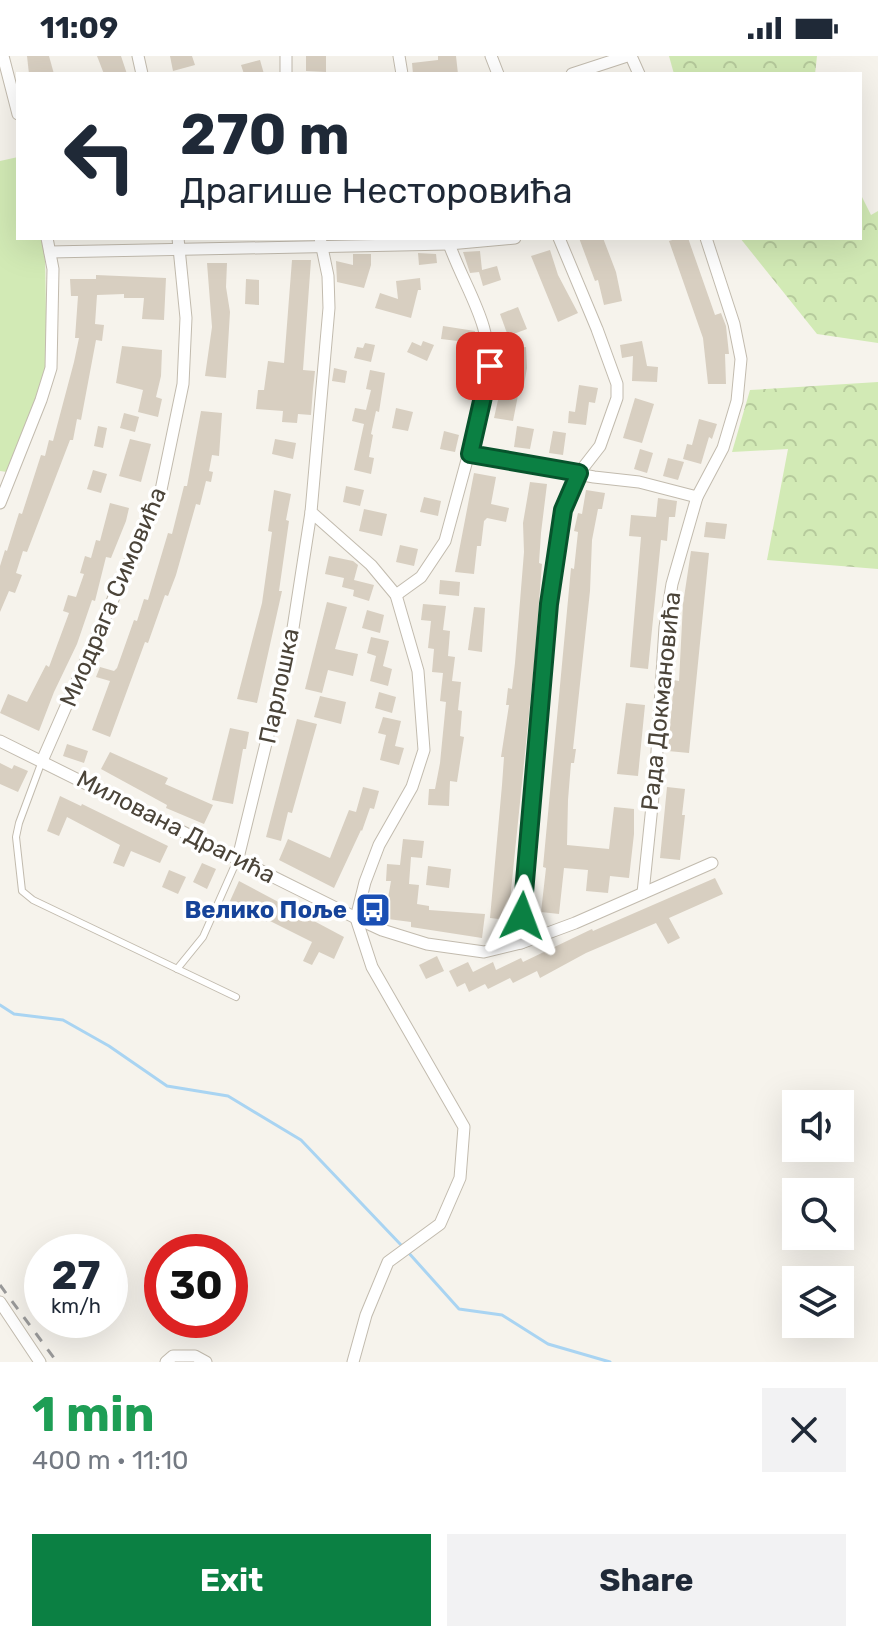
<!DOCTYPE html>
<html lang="en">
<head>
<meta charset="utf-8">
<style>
	body { margin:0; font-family:Rubik,sans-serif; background:#f2f2f3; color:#1f2937; height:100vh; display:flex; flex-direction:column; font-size:30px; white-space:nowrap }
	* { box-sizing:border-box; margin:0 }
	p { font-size:26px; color:#747a83 }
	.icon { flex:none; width:44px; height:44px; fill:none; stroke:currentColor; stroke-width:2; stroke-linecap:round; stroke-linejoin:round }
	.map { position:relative; height:1306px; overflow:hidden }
	.panel { display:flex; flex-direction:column; background:#fff; flex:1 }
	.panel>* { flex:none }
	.top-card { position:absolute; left:16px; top:16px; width:846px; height:168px; border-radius:0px; box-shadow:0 8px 32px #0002; background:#fff; color:#1f2937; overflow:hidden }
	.fabs { position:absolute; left:782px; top:1034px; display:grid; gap:16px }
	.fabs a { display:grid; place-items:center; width:72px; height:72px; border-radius:0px; background:#fff; box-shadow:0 8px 32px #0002; font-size:40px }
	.speed { position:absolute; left:24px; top:1178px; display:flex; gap:16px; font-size:40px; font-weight:700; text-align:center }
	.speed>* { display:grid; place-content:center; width:104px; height:104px; border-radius:50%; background:#fff; box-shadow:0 8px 32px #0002; line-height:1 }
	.speed small { font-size:20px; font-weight:400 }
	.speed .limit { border:12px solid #d22; background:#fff; color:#111 }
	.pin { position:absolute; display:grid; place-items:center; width:68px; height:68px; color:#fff; margin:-34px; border-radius:16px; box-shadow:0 4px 12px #0006 }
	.me { position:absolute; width:88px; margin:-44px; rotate:3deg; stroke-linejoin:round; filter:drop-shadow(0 0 6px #0008) }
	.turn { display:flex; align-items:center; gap:28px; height:168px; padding:0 32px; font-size:36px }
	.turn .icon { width:104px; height:104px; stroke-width:2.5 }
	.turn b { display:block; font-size:56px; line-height:68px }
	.round { display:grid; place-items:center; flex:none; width:84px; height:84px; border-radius:0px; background:#f2f2f3 }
	.head { display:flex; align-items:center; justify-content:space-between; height:136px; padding:0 32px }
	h1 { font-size:48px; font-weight:700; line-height:60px; color:#1e9e55 }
	.button { display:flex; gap:16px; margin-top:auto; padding:16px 32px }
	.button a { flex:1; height:92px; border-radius:0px; background:#0b8043; color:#fff; font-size:32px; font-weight:700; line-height:92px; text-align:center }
	.button a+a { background:#f2f2f3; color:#1f2937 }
	.status { display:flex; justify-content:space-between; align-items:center; height:56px; padding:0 40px; background:#fff; direction:ltr }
	.status svg { height:22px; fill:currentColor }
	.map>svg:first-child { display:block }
	.forest { fill:url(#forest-crowns) }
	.garden { fill:#d2eab5 }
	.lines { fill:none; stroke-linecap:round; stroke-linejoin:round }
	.stream { stroke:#a9d4f2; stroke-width:3 }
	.building { fill:#d8cfc1 }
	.lane-casing { stroke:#c2bbae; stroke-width:8 }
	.street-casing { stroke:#c2bbae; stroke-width:13 }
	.lane { stroke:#fff; stroke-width:6 }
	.street { stroke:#fff; stroke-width:11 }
	.rail { stroke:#9a9a9a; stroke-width:3; stroke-dasharray:10 10; stroke-linecap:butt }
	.route-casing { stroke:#07532c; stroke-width:20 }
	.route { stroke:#0b8043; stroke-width:14 }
	.labels { text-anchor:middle; stroke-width:7; stroke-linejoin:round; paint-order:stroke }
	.street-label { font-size:24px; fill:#4b4439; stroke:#fff }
	.transit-label { font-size:24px; font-weight:bold; fill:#164399; stroke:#fff; text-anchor:end }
</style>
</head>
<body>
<div class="status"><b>11:09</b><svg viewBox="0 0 49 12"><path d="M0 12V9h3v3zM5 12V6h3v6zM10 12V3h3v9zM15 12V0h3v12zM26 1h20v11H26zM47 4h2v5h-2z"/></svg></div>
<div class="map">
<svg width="878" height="1306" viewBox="0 0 878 1306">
	<defs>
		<pattern id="forest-crowns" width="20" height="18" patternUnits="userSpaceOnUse" patternTransform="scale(2)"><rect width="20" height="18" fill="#d2eab5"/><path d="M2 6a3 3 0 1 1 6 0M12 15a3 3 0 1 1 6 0" fill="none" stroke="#b6ca9c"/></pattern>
	</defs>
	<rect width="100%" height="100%" fill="#f6f3ec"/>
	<g class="forest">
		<polygon points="669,0 817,0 815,18 674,18"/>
		<polygon points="860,137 871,159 878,155 878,287 817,278 740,182 860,182"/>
		<polygon points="878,326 878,513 767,504 788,393 732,396 750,334"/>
	</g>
	<polygon class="garden" points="18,101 18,182 41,182 45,196 47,317 7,416 0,415 0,105"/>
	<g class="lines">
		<g class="stream">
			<polyline points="0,949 14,958 63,964 109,990 167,1030 228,1040 301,1084 402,1190"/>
			<polyline points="407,1195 459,1253 502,1259 548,1288 610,1306"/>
		</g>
	</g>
	<g class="building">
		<polygon points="27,0 49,0 54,18 29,18"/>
		<polygon points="97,0 121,0 127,18 104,18"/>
		<polygon points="170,0 192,0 195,9 173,15"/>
		<polygon points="306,0 326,0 326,16 306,15"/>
		<polygon points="438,0 456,0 458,18 413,18 412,7 438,4"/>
		<polygon points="260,4 264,18 244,18 241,9"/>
		<polygon points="579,182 603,182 616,216 622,245 604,249 598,224 595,225"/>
		<polygon points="679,182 688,182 715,259 721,257 726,270 729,298 725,298 726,328 708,328 703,282 669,185"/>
		<polygon points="550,194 558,219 578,257 558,266 531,200"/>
		<polygon points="480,195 482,214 497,210 501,224 483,230 479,216 470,217 463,196"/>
		<polygon points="418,197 436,198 437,207 419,209"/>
		<polygon points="353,198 371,198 371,209 364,232 337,226 336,205 353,209"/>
		<polygon points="292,204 311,204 303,314 315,315 313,333 311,359 298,358 297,367 282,366 283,355 256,353 258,334 264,334 268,305 284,307"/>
		<polygon points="207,207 227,207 226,231 230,256 226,322 205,320 212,271"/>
		<polygon points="96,219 166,222 164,264 142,263 144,242 124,242 124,238 97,239 95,268 104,269 102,285 96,284 81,364 77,363 73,384 70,384 27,496 23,495 16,517 22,519 15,537 9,535 0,556 0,510 5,494 7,495 19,457 22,458 41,399 45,400 49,384 53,385 74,306 79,282 75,282 78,240 71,240 70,223 96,223"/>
		<polygon points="420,222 421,234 418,234 411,262 375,252 380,237 398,243 396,225"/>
		<polygon points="246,223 259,224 259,249 245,248"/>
		<polygon points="518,251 527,273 508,280 500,258"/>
		<polygon points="443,270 475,275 474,294 464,298 466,286 441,283"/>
		<polygon points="423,285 434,289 427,305 407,296 412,286 421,290"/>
		<polygon points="642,285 647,310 658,311 657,326 632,325 633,300 622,302 620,289"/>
		<polygon points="365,287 375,289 371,306 354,302 357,291 363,292"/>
		<polygon points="122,290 162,294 161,320 156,341 162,343 158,361 138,356 143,334 116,327"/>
		<polygon points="526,291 527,312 523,334 519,334 513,365 494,362 504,317 508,318 506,293"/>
		<polygon points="334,312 347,315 345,327 332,325"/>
		<polygon points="370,314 385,317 379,356 376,355 371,378 373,379 369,401 374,402 371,418 354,414 364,368 352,365 355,352 366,354 371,334 366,333"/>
		<polygon points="579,329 598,332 595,347 589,346 586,369 568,367 569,355 575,356"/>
		<polygon points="635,342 654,348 642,387 623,382"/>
		<polygon points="396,352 413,356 408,375 392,372"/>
		<polygon points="201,355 222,357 219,400 212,399 209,415 213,416 211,426 206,425 200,449 196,448 176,519 168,540 165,539 148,587 145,586 110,681 92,674 110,625 96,621 100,611 114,615 117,612 134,564 137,565 144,543 148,544 168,477 172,478 184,430 187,430"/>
		<polygon points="124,357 139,361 135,376 120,372"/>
		<polygon points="699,363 717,368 712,383 709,381 701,408 683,403 687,388 692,389"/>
		<polygon points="98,370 107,372 103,392 94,390"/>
		<polygon points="517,370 534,373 530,393 514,391"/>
		<polygon points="444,375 459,379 455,396 440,393"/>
		<polygon points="553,375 566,377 563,399 549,397"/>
		<polygon points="130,383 151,388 141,426 119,420"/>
		<polygon points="275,383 296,387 293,403 272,398"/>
		<polygon points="640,393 653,397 647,417 634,413"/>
		<polygon points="668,402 684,406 678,424 663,420"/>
		<polygon points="93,414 107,418 101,437 87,433"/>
		<polygon points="474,417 496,421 491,448 509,452 506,466 487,462 484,465 481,490 477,490 474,518 455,516"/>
		<polygon points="530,426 547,428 541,477 539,507 542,508 534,609 508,864 490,862 502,729 504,701 501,701 509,649 506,649 508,632 512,633 515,607 524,496 523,467"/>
		<polygon points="346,430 364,434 360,450 343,446"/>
		<polygon points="274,434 291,438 286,464 289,465 279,535 282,535 257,647 237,643 262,547 272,476 268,475"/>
		<polygon points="586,434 605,437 602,453 598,453 592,484 590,535 573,693 576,693 574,707 571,707 568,744 567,789 609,793 614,751 634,753 634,778 629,822 610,820 608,837 586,835 588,814 564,812 559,858 541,856 546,812 543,811 571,512 574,513 578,476 574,475 578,457 582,458"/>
		<polygon points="424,441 441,445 438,460 420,456"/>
		<polygon points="658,442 677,445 675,461 669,461 667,485 661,484 648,613 630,611 641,481 629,480 631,459 656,461"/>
		<polygon points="110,447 129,452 126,465 111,502 106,501 95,545 92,544 77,588 54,636 39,675 0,657 8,638 27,646 46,609 49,611 69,557 63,555 68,539 76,541 84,518 80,517 85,500 91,502 96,484 100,485"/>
		<polygon points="364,453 387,458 382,480 359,475"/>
		<polygon points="706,466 727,468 725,483 704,481"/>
		<polygon points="400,489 418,493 414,510 396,506"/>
		<polygon points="691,495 709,497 689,697 668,695 674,624 679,625 683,548"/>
		<polygon points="329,500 353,505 358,509 354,524 374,529 369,545 353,540 354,534 342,531 344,522 325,518"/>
		<polygon points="440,524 460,526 459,540 439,538"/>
		<polygon points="327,546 347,551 335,593 358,598 353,620 328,614 322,637 305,633"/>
		<polygon points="423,548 446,550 443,574 450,575 448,600 455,601 452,625 461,626 458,654 462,655 460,680 464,681 457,726 450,725 449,750 428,749 429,733 435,733 440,707 446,646 440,645 443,617 432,616 434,593 428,592 431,565 421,564"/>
		<polygon points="474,551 485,552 482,596 468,594"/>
		<polygon points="367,554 384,559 380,577 362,572"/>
		<polygon points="371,581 389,585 383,610 392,613 388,630 370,625 376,600 367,597"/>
		<polygon points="379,636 396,641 392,657 375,652"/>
		<polygon points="320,640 346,646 341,668 314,661"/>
		<polygon points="626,647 645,649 638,720 617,718"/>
		<polygon points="383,661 401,665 395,690 404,692 399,709 380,704 386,679 378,677"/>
		<polygon points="297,663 317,668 292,757 288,756 281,785 266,781"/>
		<polygon points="230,672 249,676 246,693 243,693 233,748 212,744"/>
		<polygon points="67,688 88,695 84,707 63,700"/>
		<polygon points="110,696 168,722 165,728 213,749 204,768 166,752 167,749 101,713"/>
		<polygon points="0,707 12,713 14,709 28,715 18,736 0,728"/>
		<polygon points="363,731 379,735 374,753 370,752 362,775 361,774 334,832 279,804 288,783 330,802 349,754 356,756"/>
		<polygon points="667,731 685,733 682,759 685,759 680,804 660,802"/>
		<polygon points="60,740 81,750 82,748 168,790 160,807 131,795 124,811 113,807 120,789 67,761 59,780 47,775"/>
		<polygon points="403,783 424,785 422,802 411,801 409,828 419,829 417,848 429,850 429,854 485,858 482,882 411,871 411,866 380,862 383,842 388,842 391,825 386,825 387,808 400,809"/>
		<polygon points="202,807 216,813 207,833 193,826"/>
		<polygon points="428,810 451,813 449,832 426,829"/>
		<polygon points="169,814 186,821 178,838 162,831"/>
		<polygon points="715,822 723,838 669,862 680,882 668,888 656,867 586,897 540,922 537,915 513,927 510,922 488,933 485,928 469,936 465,927 457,931 449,915 468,906 473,916 493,906 496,914 521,902 523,906 592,873 593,875"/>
		<polygon points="239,825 344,881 334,903 319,896 312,909 303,905 312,886 268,864 267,866 252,858 253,855 230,845"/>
		<polygon points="437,900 444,915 426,923 419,909"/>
	</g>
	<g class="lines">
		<defs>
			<g id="lane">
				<polyline points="42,705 19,767 16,781 22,835 33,844 236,941"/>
				<polyline points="177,913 203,881 238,802"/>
			</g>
			<g id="street">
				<polyline points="3,0 18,58"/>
				<polyline points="138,0 142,18"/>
				<polyline points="286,0 286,18"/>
				<polyline points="399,0 402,18"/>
				<polyline points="491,0 498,18"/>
				<polyline points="631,0 639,18"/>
				<polyline points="572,18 627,0"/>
				<polyline points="320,182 328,220 329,252 311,456 371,509 396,539 418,615 424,694 412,731 379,789 365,826 356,862 372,911 464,1071 460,1122 440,1168 388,1206 366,1259 353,1306"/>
				<polyline points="50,196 449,188 515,182"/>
				<polyline points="470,398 594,421 639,426 697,441"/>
				<polyline points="0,447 41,344 51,312 53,213 47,182"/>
				<path d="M396,539L421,521L445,485L489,323C493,268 467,237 449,188"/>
				<polyline points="0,685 356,862 382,874 427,888 484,896 521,887 575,867 712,807"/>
				<polyline points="42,705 161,434 183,328 186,262 178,182"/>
				<polyline points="238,802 291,585 311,456"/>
				<polyline points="643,837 656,711 665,571 672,528 697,441 723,392 737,345 741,303 734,268 706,182"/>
				<polyline points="521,887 523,832 549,548 563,454 579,417 600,390 617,342 617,328 597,273 559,182"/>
				<polyline points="0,1246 40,1306"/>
				<polyline points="166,1306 173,1300 195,1300 206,1306"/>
			</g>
		</defs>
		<use href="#lane" class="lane-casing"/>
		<use href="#street" class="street-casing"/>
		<use href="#lane" class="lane"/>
		<use href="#street" class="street"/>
		<polyline class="rail" points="0,1229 57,1306"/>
	</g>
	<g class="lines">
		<defs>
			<polyline id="route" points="490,310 470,398 579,417 563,454 549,548 522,860"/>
		</defs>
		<use href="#route" class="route-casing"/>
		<use href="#route" class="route"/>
	</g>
	<defs>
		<symbol id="bus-square" viewBox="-11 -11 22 22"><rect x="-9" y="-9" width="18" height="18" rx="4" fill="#1a4fb4" stroke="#fff"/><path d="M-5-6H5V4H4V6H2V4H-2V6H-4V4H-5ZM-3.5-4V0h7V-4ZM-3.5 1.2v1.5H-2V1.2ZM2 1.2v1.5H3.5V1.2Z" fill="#fff"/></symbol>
	</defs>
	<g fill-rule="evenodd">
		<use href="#bus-square" x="353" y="834" width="40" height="40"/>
	</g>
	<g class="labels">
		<g class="street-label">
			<text transform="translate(113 541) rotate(-67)" y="8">Миодрага Симовића</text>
			<text transform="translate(279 630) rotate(-78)" y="8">Парлошка</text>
			<text transform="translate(661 645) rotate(-84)" y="8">Рада Докмановића</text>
			<text transform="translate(176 771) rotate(27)" y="8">Милована Драгића</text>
		</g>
		<g class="transit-label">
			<text x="347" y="862">Велико Поље</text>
		</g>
	</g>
</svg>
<div class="fabs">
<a><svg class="icon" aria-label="sound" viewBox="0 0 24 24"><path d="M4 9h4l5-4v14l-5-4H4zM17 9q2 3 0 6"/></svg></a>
<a><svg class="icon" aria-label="search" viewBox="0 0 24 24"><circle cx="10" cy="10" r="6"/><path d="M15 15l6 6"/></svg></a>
<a><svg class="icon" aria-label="layers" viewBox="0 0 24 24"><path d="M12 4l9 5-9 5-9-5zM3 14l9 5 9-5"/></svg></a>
</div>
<div class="speed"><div>27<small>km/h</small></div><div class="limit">30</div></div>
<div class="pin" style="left:490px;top:310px;background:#d93025"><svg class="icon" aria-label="arrive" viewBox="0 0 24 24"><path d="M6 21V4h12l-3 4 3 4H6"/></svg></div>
<svg class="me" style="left:522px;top:860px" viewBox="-20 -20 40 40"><path d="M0-17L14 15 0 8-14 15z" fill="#0b8043" stroke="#fff" stroke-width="4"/></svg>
<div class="top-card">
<div class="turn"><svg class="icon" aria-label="left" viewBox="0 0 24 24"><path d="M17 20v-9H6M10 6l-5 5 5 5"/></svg><div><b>270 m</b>Драгише Несторовића</div></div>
</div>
</div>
<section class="panel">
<div class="head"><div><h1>1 min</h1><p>400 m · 11:10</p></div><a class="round"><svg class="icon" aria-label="close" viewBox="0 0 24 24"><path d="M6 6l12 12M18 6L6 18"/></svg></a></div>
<div class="button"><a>Exit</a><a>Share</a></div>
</section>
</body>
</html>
